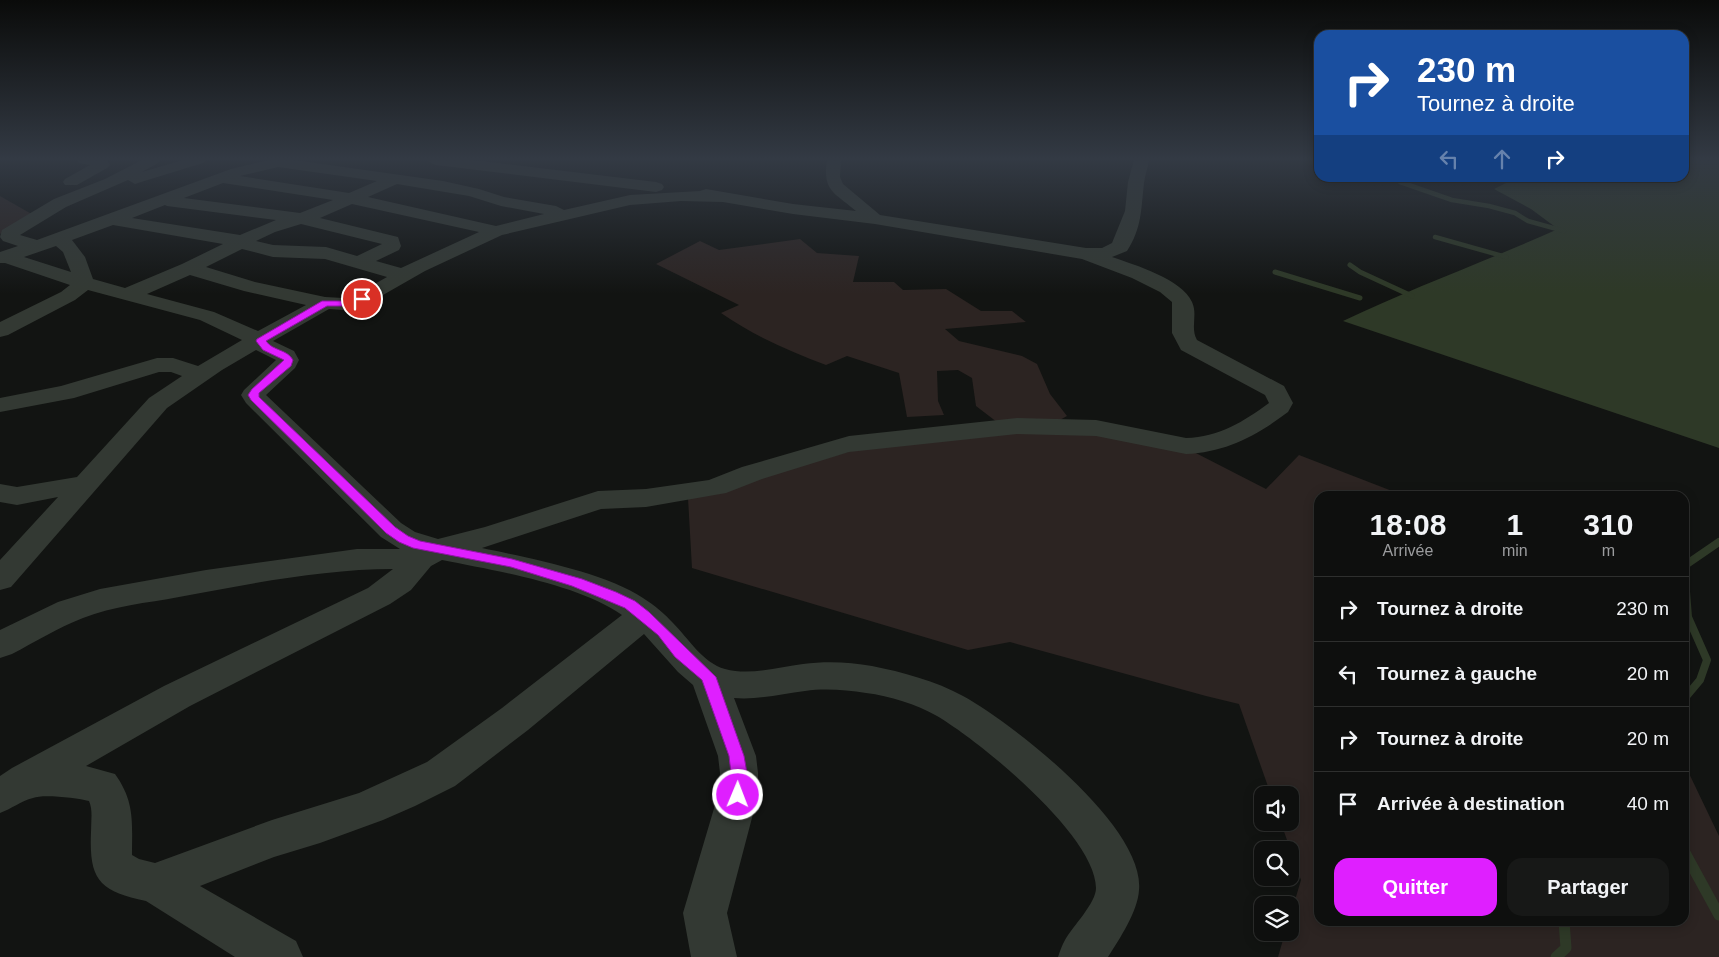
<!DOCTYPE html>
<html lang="fr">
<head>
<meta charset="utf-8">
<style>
	body { margin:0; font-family:Helvetica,sans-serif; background:#171817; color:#f1f3f6; height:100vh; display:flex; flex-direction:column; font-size:19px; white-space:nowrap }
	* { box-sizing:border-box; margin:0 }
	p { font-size:16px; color:#9b9c9e }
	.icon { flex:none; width:28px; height:28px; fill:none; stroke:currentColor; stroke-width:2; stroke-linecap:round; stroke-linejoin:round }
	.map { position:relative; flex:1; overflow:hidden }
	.sheet { position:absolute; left:1314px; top:491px; width:375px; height:435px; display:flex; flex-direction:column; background:#0e0f0e; border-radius:15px; box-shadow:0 2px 12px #0003,0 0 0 1px #2e2f2e }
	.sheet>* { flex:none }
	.top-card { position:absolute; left:1314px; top:30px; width:375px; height:152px; border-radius:15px; box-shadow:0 2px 12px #0003,0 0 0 1px #2e2f2e; background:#1a4fa0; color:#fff; overflow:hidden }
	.controls { position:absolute; left:1254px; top:786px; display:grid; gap:10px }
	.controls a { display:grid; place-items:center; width:45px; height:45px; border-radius:10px; background:#0e0f0e; box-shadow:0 2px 12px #0003,0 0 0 1px #2e2f2e; font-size:25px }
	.pin { position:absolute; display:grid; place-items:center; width:42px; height:42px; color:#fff; margin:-21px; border:2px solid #fff; border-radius:50%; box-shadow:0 1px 5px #0007 }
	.me { position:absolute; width:55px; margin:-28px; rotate:1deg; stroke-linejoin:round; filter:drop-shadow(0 0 4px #0008) }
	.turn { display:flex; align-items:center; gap:18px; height:105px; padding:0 20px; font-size:22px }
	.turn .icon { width:65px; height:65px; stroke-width:2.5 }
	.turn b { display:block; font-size:35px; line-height:42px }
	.lanes { display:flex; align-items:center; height:48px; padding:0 20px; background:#0003; justify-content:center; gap:25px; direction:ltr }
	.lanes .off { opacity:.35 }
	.eta { display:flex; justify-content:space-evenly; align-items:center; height:85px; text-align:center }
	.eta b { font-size:30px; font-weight:600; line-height:35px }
	.button { display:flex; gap:10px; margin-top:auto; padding:10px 20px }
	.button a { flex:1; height:58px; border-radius:15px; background:#df1fff; color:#fff; font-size:20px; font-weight:600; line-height:58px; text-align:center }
	.button a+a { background:#171817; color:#f1f3f6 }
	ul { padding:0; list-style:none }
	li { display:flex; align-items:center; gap:15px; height:65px; padding:0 20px; border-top:1px solid #2e2f2e }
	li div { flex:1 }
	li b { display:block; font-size:19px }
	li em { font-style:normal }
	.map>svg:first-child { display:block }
	.green { fill:#2c2422 }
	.water { fill:#2e3927 }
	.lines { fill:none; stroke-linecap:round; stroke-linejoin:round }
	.stream-far3 { stroke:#2e3927; stroke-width:4.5 }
	.stream-far2 { stroke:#2e3927; stroke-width:5 }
	.stream-far1 { stroke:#2e3927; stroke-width:8 }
	.stream { stroke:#2e3927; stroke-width:11 }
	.minor { fill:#333933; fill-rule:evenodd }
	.route { fill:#df1fff; stroke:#9114a6 }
</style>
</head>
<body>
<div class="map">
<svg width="1719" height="957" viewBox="0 0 1719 957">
	<rect width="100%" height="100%" fill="#121412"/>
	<g class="green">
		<polygon points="0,196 35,216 0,234"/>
		<path d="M800,239L817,253L859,256L853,282H894L903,290L946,289L981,311H1012L1026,322L945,329L959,341L1022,356L1037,364L1050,394L1067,416L1042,430L1076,429L1186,448L1266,489L1299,455L1405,496H1319V921H1684V763L1719,836V957H1278L1285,933L1290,932V917L1301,880L1281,823L1290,822V795H1271L1239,704L1206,696L1010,642L968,650L692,568L688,498L879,443L1006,429L976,406L972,378L958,370L937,371L938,401L944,415L907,417L899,373L847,356L826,365C789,351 754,336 721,313L739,305L656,264L700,241L719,250Z"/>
	</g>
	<path class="water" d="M1684,160H1719V448L1343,321C1414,287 1487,261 1558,229L1531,209L1494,189L1516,178H1684Z"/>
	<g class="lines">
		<g class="stream-far3">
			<polyline points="1400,182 1452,200 1489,206 1515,213 1528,221 1564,231"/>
			<polyline points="1435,237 1506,257"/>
		</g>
		<g class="stream-far2">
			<polyline points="1503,256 1506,257"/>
			<polyline points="1350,265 1360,272 1412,296"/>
			<polyline points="1275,272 1360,298"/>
		</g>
		<polyline class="stream-far1" points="1684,699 1700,680 1707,660 1688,617 1684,566 1719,542"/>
		<g class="stream">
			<polyline points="1684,851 1719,915"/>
			<polyline points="1556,957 1566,948 1564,921"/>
		</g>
		<g class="minor">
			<polygon points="77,160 107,160 110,165 107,168 77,185 65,185 63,182 65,179 90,165 79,163"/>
			<path d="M142,160H161L158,163L142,172L183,160H206L203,163L141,182L135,184L128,180L66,207L20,235L37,240L231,169L269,160H294L443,181L479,189L504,197L556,206L564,210L630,195L700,191L706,189L793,204L856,211C835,193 822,191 827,160H841L840,177L843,184L880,215L1086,248H1102L1112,243L1125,211L1128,182L1134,160H1149C1148,167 1145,175 1144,183C1141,209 1142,228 1127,251L1112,257C1135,265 1182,279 1192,302C1198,315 1190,328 1197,340L1284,386L1293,403L1288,412C1256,436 1226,452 1186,454L1096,436L1017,434L849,452L762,479L726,493L646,507L601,509L482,548C529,558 604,572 643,598C654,605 665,614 673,623C688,638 703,663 725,669C750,676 778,667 803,664C826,661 850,662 872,666C902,672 936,681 963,696C1014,724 1145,827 1139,890C1138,911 1119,940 1108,957H1058C1060,951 1062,945 1065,940C1073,926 1096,903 1096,888C1096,836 981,742 937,716C916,704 890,696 866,693C846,690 825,688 805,691C781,694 758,700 734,698L756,756L758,773V795L727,913L737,957H691L683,913L718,795L720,773L718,756L693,685L678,672L644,634L528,730L455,786L415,806L383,820L320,843L274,857L200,886L296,941L303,957H235L146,901C99,891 89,880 91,832C91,821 93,810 89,801C77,798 43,794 33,798C21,801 11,809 0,813V776L12,768L164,686L368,588L393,569C324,569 248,584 179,597C147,603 113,606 83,618C59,627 35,642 12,654L0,658V630L58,602L100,589L206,570L357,549H400L381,537L246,403L241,395L244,390L276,360L256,350L222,370L167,408L11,587L0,590V560L58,497L17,505L0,502V484L17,487L77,477L149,398L182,376L171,372H159L74,398L0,412V398L61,386L157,358H173L198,366L242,340L200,320L88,290L75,300L8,335L0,337V322L61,292L70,285L5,263H0V252L18,246L3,241L0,237L2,230L54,199L105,179ZM278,167L377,181L349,193L240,176ZM223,183L333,200L300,213L184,198ZM397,184L469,196L501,206L544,214L496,226L368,197ZM681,201L723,202L793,214L875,224L1082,259L1132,278L1160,292L1172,302V333L1181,350L1265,395L1269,403C1243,422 1219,437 1186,438L1096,420L1017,418L849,436L742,467L709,480L646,489L598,491L485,527L438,539L415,532L401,523L266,395L295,368L299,360L294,351L273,341L329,309L344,310L369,303L425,271L502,235L630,205ZM352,204L479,232L401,268L376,261L399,250L401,246L398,237L320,218ZM165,205L167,206L276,220L240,235L132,218ZM301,224L382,244L357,256L326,247L273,245L256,241L275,232ZM113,225L223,244L182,264L125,288L93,279L85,257L72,240ZM56,246L63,252L71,272L24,257ZM242,249L273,257L325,259L387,277L355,295L343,298L325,297L255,282L206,267ZM190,275L244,291L306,305L258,331L214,312L147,294ZM442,560C497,571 577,584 622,615L502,708L427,762L359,793L272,820L155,863L139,859L132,855C132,822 135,802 115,774L86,766L190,706L390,604L411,590L431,566Z"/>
			<polygon points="428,160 472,160 656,182 662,184 664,187 662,190 656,192 436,165 431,163"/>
		</g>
	</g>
	<linearGradient id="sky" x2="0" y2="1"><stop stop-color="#0a0b0a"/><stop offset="0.54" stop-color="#333a44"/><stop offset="1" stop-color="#333a44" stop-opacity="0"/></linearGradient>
	<rect width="1719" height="294" fill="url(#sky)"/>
	<path class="route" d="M362,296L364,297V300L344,306H327L266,341C273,351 287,349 293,360L291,366L259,393V397L395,527L408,536L420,541L512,559L582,579L616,592L635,601L649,612L716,677L744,756L747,773L746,795L744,800L738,802L732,800L730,795L731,773L729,756L702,680L675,657L658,635L625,608L572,586L511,567L413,548L399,542L386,533L251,400L248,395L252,389L284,360L263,350L256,341L257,339L322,301H344Z"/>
</svg>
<div class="controls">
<a><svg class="icon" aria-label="sound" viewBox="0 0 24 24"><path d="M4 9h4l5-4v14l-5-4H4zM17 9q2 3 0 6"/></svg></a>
<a><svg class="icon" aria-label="search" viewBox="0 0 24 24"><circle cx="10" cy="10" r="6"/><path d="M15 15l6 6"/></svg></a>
<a><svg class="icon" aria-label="layers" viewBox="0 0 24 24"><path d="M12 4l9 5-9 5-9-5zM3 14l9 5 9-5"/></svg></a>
</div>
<div class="pin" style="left:362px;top:299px;background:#d93025"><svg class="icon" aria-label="arrive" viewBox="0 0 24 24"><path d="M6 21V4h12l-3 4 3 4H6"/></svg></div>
<svg class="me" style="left:738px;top:795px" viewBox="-20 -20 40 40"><circle r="17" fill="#df1fff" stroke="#fff" stroke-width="3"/><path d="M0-11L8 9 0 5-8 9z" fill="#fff"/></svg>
<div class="top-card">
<div class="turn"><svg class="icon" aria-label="right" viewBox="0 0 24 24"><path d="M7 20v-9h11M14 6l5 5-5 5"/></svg><div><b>230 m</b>Tournez à droite</div></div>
<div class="lanes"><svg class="icon off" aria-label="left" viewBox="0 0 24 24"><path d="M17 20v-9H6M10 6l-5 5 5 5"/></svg><svg class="icon off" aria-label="ahead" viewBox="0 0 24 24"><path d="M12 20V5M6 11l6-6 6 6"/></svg><svg class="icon" aria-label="right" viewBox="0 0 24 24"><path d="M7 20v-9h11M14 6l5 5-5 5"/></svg></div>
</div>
<section class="sheet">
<div class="eta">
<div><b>18:08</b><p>Arrivée</p></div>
<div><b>1</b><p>min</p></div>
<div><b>310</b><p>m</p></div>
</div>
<ul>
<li><svg class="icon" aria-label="right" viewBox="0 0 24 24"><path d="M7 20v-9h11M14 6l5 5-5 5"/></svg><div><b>Tournez à droite</b></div><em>230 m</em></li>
<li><svg class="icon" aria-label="left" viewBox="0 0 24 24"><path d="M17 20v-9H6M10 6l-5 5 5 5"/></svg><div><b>Tournez à gauche</b></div><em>20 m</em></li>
<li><svg class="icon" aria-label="right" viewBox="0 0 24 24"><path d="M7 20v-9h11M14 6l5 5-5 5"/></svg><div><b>Tournez à droite</b></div><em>20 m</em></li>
<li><svg class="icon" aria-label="arrive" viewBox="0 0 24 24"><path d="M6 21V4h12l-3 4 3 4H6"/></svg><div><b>Arrivée à destination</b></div><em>40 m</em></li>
</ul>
<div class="button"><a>Quitter</a><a>Partager</a></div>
</section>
</div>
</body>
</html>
